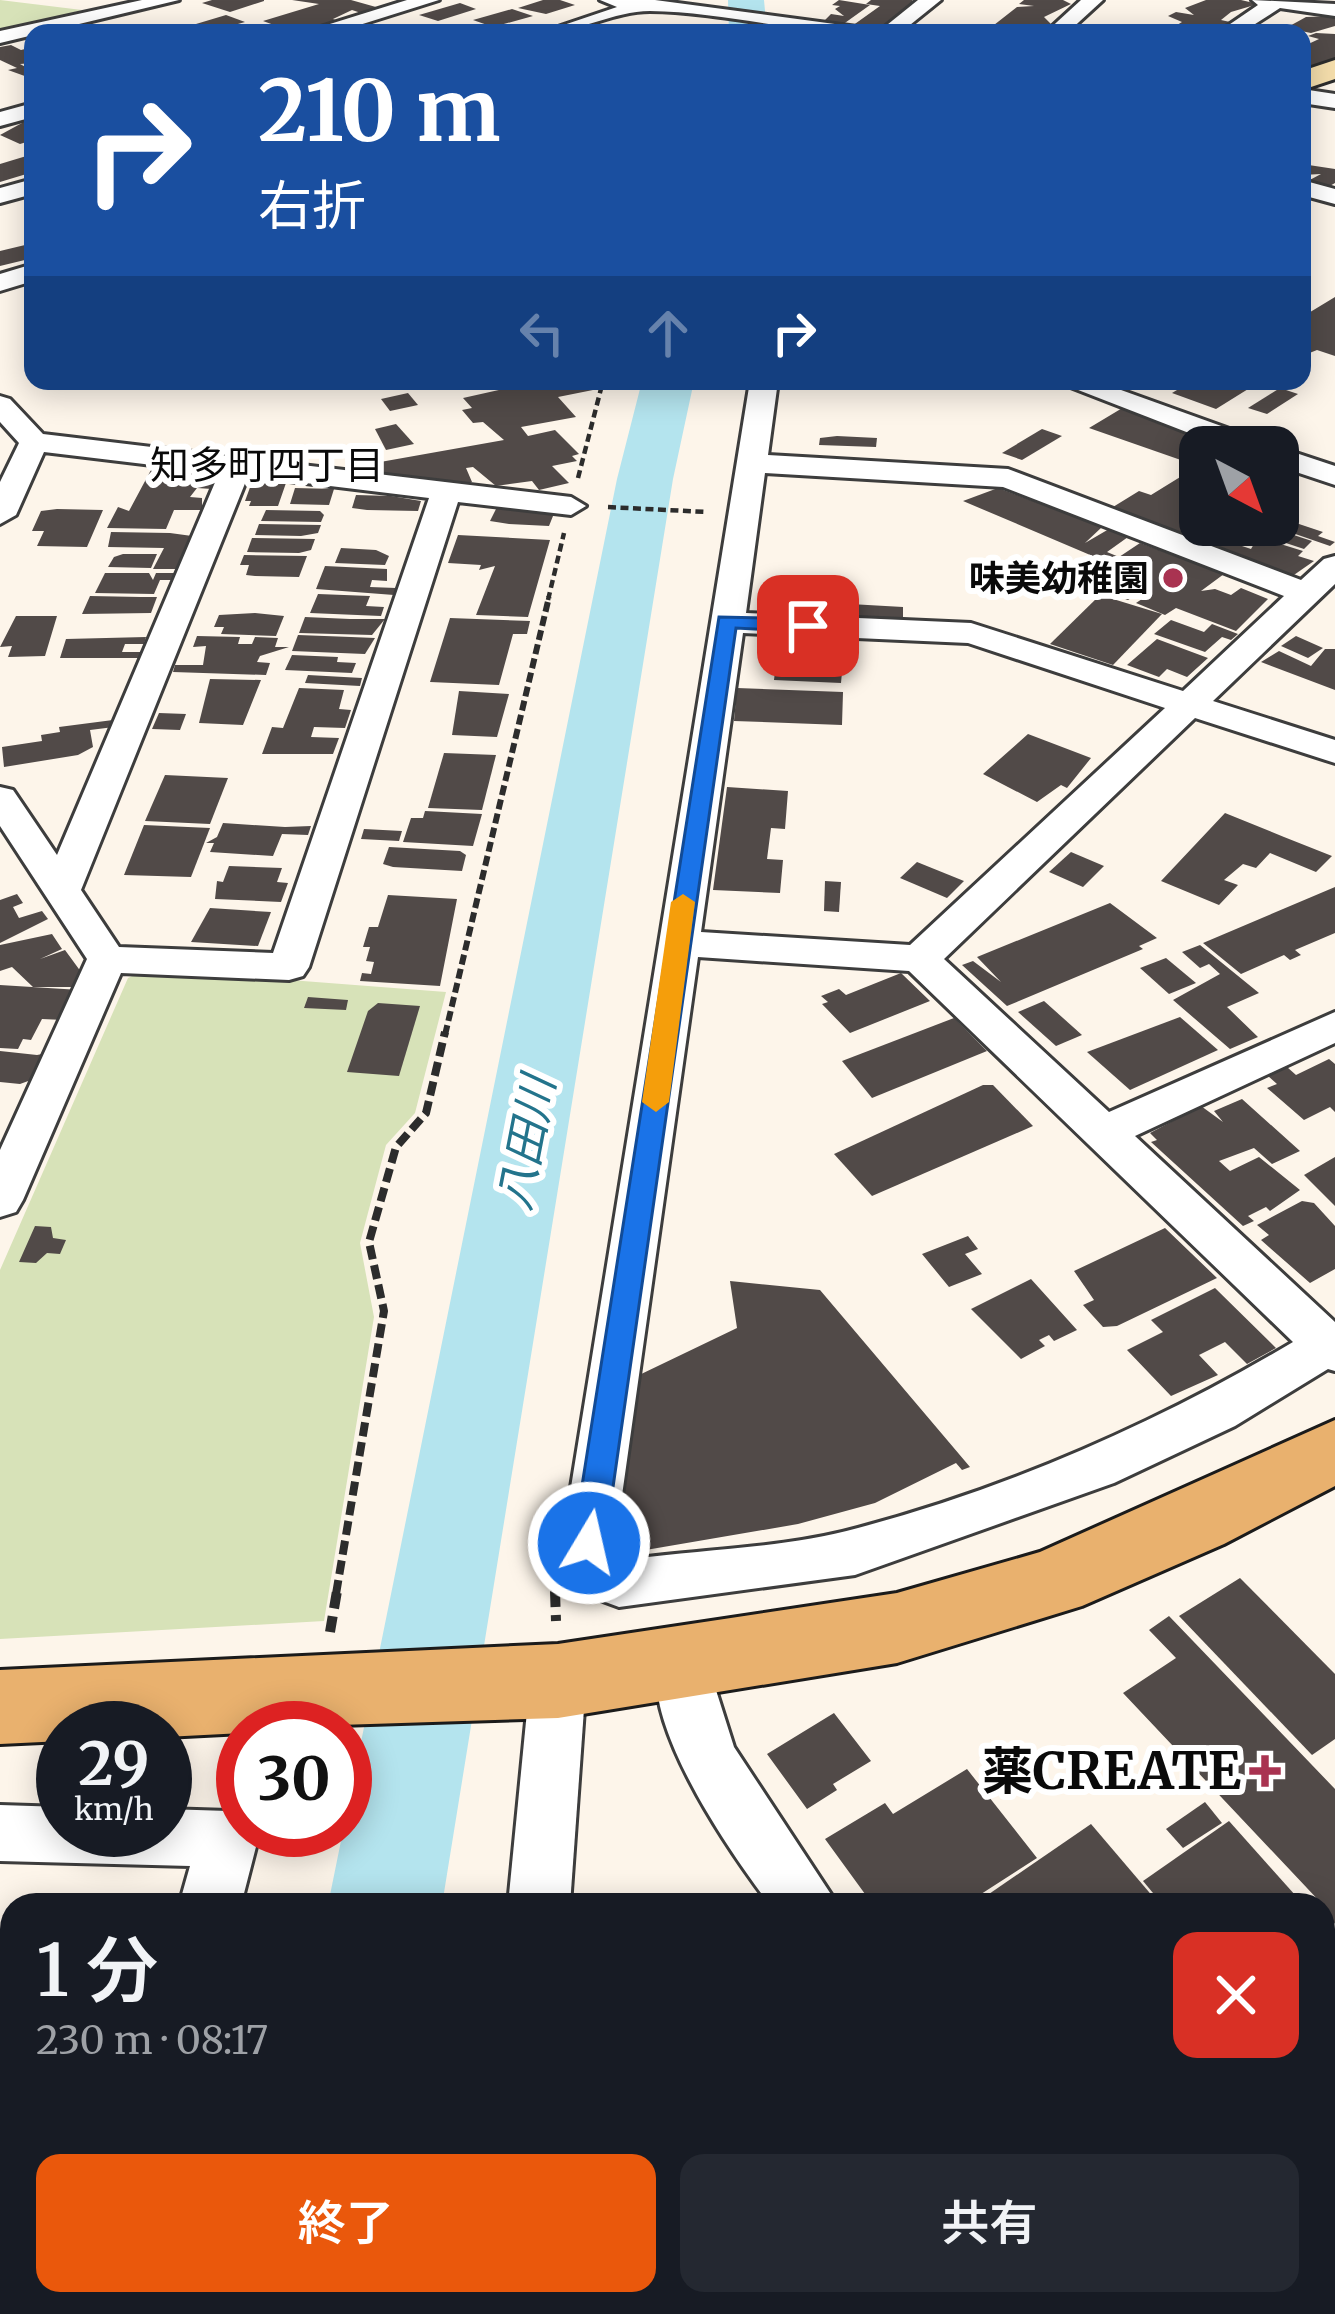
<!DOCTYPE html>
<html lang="ja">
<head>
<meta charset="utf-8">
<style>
	body { margin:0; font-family:Merriweather,"Noto Sans JP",serif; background:#242831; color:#f1f3f6; height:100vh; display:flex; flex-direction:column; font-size:45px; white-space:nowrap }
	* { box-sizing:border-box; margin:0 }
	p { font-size:39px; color:#9ea1a6 }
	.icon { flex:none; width:66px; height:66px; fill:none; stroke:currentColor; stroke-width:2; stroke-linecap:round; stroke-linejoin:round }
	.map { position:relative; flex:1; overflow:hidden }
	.drawer { position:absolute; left:0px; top:1893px; width:1335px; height:423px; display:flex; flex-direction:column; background:#171b24; border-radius:36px 36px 0 0; box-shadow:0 6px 30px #0003 }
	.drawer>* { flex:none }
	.guide { position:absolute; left:24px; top:24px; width:1287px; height:366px; border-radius:24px; box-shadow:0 6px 30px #0003; background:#1a4fa0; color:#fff; overflow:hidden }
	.needle { width:78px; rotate:139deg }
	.controls { position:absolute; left:1179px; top:426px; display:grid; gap:24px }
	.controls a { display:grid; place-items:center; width:120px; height:120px; border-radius:24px; background:#171b24; box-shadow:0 6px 30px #0003; font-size:60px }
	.speed { position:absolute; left:36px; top:1701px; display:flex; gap:24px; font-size:60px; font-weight:700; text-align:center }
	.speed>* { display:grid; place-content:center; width:156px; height:156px; border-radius:50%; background:#171b24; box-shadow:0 6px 30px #0003; line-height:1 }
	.speed small { font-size:30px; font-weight:400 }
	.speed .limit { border:18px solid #d22; background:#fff; color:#111 }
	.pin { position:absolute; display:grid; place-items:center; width:102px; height:102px; color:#fff; margin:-51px; border-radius:24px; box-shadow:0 6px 18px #0006 }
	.me { position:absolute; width:132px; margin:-66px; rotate:9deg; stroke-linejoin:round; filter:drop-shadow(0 0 9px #0008) }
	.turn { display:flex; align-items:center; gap:42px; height:252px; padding:0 36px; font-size:54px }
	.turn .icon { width:156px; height:156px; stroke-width:2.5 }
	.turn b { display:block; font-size:84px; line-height:102px }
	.lanes { display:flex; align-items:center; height:114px; padding:0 36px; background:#0003; justify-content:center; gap:60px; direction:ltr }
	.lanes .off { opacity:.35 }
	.round { display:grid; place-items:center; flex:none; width:126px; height:126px; border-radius:24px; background:#242831 }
	.summary { display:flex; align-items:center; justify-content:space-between; height:204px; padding:0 36px }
	h1 { font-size:72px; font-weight:600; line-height:90px }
	.action { display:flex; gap:24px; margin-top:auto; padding:24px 36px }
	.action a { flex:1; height:138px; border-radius:24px; background:#ea580c; color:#fff; font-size:48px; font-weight:600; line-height:138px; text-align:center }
	.action a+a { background:#242831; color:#f1f3f6 }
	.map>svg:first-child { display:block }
	.green { fill:#d7e2b8 }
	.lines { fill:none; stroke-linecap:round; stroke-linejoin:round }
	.river { fill:#b4e4ee; fill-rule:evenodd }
	.building { fill:#514a48 }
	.street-casing { stroke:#3d3d3d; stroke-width:6 }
	.secondary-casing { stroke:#2c2c2c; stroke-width:6 }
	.primary-casing { stroke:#1b1b1b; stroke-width:6 }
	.path-far3 { stroke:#2c2c2c; stroke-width:4.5; stroke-dasharray:8 4.5; stroke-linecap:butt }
	.path-far2 { stroke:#2c2c2c; stroke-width:6; stroke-dasharray:10 4.5; stroke-linecap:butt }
	.path-far1 { stroke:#2c2c2c; stroke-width:8; stroke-dasharray:14 6; stroke-linecap:butt }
	.path { stroke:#2c2c2c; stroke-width:10; stroke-dasharray:16 8; stroke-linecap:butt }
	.street { fill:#fff; fill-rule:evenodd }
	.secondary { fill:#f5deac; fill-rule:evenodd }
	.primary { fill:#e9b16e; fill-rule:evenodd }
	.route { fill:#1a73e8; stroke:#114b97; stroke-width:3 }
	.slow { fill:#f59e0b }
	.poi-dot { fill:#a93351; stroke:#fff; stroke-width:4.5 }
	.labels { text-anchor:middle; stroke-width:12; stroke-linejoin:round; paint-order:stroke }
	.far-poi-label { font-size:36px; font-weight:bold; fill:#0a0a0a; stroke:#fff; text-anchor:end }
	.far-neighbourhood-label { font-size:39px; fill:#0a0a0a; stroke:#fff }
	.water-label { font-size:45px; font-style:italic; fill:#23748c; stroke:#fff }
	.near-poi-label { font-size:51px; font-weight:bold; fill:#0a0a0a; stroke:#fff; text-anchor:end }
</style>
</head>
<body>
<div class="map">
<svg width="1335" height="2314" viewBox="0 0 1335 2314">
	<rect width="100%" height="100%" fill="#fdf5ea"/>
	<g class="green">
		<polygon points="0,0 82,10 0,32"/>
		<polygon points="148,969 446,992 415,1113 386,1145 360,1243 374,1317 324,1621 0,1639 0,1270 128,978"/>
	</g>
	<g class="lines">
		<g class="river">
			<polygon points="728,0 764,0 767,33 729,33"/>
			<polygon points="642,381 694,381 673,479 442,1905 328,1905 617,479"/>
			<polygon points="245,2304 375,2304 374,2314 242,2314"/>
		</g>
	</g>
	<g class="building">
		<polygon points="212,0 264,0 264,1 230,12 202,3"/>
		<polygon points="292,0 351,0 383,9 364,14 352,10 333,19 338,21 296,33 263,21 319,4"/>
		<polygon points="543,0 560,0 575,5 546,14 518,8"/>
		<polygon points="839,0 870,5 842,25 824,21 831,14 844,16 835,9 840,6 832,5"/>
		<polygon points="871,0 912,0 915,3 879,29 852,26 880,6 866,4"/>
		<polygon points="1024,0 1063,0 1071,4 1044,17 1051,24 1043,33 994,25 1017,7 1034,6 1019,4"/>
		<polygon points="1206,0 1241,0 1258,4 1231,12 1221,20 1230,22 1212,31 1172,28 1182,22 1168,16 1176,12 1194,15 1185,8"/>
		<polygon points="460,3 476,9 438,21 419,15"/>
		<polygon points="512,9 533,16 493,27 473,20"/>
		<polygon points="226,15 245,22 206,33 176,30"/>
		<polygon points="1335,16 1335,26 1311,33 1286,28 1306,17"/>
		<polygon points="1316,33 1335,34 1335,58 1315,67 1302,63 1302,47 1319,39 1308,36"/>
		<polygon points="11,45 21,50 33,47 33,63 20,64 33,71 33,79 8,70 17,68 0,60 0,47"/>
		<polygon points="33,117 33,140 20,144 0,135"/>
		<polygon points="33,154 33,172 0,182 0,164"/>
		<polygon points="1302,164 1335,169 1335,183 1328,187 1306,182 1321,174 1302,175"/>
		<polygon points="25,245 33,258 0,266 0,251"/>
		<polygon points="1335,297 1335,356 1317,350 1302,356 1302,317"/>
		<polygon points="539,381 585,381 593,390 558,397 576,417 521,427 528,436 555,430 579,454 572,456 577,461 552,466 569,483 539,490 532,481 496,486 473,467 466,468 472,482 443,486 378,476 369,464 504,440 483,422 473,423 462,410 472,408 463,398"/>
		<polygon points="1192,381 1261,381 1216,409 1172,393"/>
		<polygon points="1280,388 1298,394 1267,414 1248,408"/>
		<polygon points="408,393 418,405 390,411 381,399"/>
		<polygon points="1124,407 1232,446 1200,447 1200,525 1185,535 1113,507 1139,491 1151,495 1198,466 1089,428"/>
		<polygon points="396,424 414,444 386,450 375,429"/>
		<polygon points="1042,429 1062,436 1022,460 1002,453"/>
		<polygon points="820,438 837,436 877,438 876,447 819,445"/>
		<polygon points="152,468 213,475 212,489 197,488 190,497 202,498 202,510 174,510 166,529 107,528 118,507 129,511"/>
		<polygon points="252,482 286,483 278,506 249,506 251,501 245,501"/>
		<polygon points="295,488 334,489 329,505 290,504"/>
		<polygon points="998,488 1102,527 1085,543 1109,529 1128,537 1107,552 1119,557 1140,543 1224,574 1201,591 1215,589 1231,595 1241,588 1268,599 1236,631 1176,608 1165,615 1136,603 1148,595 1140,592 1128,600 1084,585 1078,583 1109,563 963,501"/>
		<polygon points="356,495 391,496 421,501 418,511 367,510 352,508"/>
		<polygon points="497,507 555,511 549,526 509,524 490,521"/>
		<polygon points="57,509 103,510 87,547 37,546 44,531 32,531 41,511"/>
		<polygon points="266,510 320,511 324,515 321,522 261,521"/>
		<polygon points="1278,517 1323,532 1318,536 1335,542 1330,546 1278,528"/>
		<polygon points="259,524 321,525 318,533 301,536 255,535"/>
		<polygon points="1218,525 1254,536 1242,546 1251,549 1258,537 1303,551 1298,556 1314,561 1291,577 1190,539"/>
		<polygon points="1263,525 1312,541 1304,549 1235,526"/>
		<polygon points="111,532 170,533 192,536 178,569 153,569 164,548 108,547"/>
		<polygon points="458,535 550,540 528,617 476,615 495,566 479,570 481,565 448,563"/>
		<polygon points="252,538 315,539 311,550 299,553 247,552"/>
		<polygon points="341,548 376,550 389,556 385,565 335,563"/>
		<polygon points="123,554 157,554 151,568 108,567 114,557"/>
		<polygon points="244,555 307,556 299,577 255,576 246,575 249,565 240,565"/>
		<polygon points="325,566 387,569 387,581 372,580 370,587 396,588 394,595 316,589"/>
		<polygon points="105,573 149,573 153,580 156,573 176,573 173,580 160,580 154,594 95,593"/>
		<polygon points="318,594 370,596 366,606 384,607 381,616 310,613"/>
		<polygon points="1100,595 1162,614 1113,665 1050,644"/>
		<polygon points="90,596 141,597 157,597 151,613 82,614"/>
		<polygon points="850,604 903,607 903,620 850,617"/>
		<polygon points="255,613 284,616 276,636 221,634 224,627 214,627 219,615"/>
		<polygon points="16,616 57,616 45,656 8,657 12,646 0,647"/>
		<polygon points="305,617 350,619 385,619 372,635 299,633"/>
		<polygon points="450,618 530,621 527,634 513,634 499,685 430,682"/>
		<polygon points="1171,620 1204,632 1212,624 1238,634 1231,640 1222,637 1205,652 1154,634"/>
		<polygon points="298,635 351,637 375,638 365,654 292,651"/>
		<polygon points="197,636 240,637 238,644 252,644 255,637 278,638 275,647 289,647 260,656 257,662 270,663 266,675 173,672 175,665 203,665 206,646 193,647"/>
		<polygon points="1296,636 1323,648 1308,658 1281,646"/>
		<polygon points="146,637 144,644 125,644 122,652 143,652 141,658 60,658 66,639"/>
		<polygon points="1157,639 1208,658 1187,677 1167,669 1159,677 1127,665"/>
		<polygon points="1325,649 1335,649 1335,690 1261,662 1279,651 1311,666"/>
		<polygon points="292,655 338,657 337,662 356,663 352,673 285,670"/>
		<polygon points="776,664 834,667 842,672 841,683 774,680"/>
		<polygon points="308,675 362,678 360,686 305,683"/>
		<polygon points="210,679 261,680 243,725 199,723"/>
		<polygon points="299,688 344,690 339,709 351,710 345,728 314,727 311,737 339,738 333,754 262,754 272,727 283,728"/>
		<polygon points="737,688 843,692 842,725 734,721"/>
		<polygon points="459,691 509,694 497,737 452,735"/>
		<polygon points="159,713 186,714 180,730 152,729"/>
		<polygon points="113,720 114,727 90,730 93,747 78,755 4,767 2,747 42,741 41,735 60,732 59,727"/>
		<polygon points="1028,734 1091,758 1067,788 1061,785 1037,802 983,774"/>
		<polygon points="444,753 496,755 482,810 428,808"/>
		<polygon points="165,775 228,778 210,824 145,821"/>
		<polygon points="727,787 788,791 785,829 771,828 767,859 783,860 780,893 713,890"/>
		<polygon points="425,811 482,814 473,846 403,842 411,818 423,818"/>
		<polygon points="1225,813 1284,837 1332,856 1316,872 1270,853 1256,868 1243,864 1224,880 1238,885 1219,905 1161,881"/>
		<polygon points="223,823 285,827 311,826 308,835 282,834 273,856 210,852 214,843 206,843 217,837"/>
		<polygon points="144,825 210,828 191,877 124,875"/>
		<polygon points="364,829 402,831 399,841 361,839"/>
		<polygon points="389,847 460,851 466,855 462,871 393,867 383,864"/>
		<polygon points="1071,852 1104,866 1083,887 1049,872"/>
		<polygon points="917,862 964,881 947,898 900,878"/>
		<polygon points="229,866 282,868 277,882 288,883 281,902 215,899 217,881 223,882"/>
		<polygon points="825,881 841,882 839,912 824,911"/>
		<polygon points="1335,887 1335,933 1295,950 1301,955 1290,960 1284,955 1241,974 1203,943"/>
		<polygon points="17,894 23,903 13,907 19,918 42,911 48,919 0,943 0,900"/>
		<polygon points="388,895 457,899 440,986 360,981 362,973 371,974 374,962 366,961 370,947 363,947 369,927 378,927"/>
		<polygon points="1110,903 1157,938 1139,946 1143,949 1007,1006 962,965 973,961 1001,982 977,957"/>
		<polygon points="210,908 271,912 258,946 191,942"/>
		<polygon points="52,934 62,949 40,959 65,950 84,976 78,987 33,987 12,967 0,971 0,945"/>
		<polygon points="1200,945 1259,993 1227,1007 1258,1037 1230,1049 1173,1000 1220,974 1209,964 1200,968 1182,952"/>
		<polygon points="1166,958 1196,983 1169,994 1140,968"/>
		<polygon points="901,973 930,1001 850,1033 822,1004 828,1002 821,996 839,989 846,995"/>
		<polygon points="0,985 80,990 64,1020 42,1019 31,1040 23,1039 18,1049 0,1048"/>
		<polygon points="308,997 348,1000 346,1010 304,1008"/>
		<polygon points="1044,1001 1082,1035 1056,1046 1018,1012"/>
		<polygon points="378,1003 420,1006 399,1076 347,1072 368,1011"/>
		<polygon points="1180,1017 1218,1050 1130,1090 1087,1052"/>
		<polygon points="954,1018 987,1051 872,1098 842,1061"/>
		<polygon points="0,1051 37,1055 52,1052 42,1076 20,1084 0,1082"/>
		<polygon points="1329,1059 1335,1064 1335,1112 1330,1107 1304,1120 1267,1088 1277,1084 1268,1076 1287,1067 1296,1075"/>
		<polygon points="983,1085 993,1085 1033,1126 872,1196 834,1154"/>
		<polygon points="1242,1099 1300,1151 1272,1164 1254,1148 1219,1161 1230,1171 1259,1157 1300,1190 1270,1211 1266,1207 1248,1216 1254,1221 1243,1226 1151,1142 1157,1140 1150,1133 1201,1106 1223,1122 1214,1111"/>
		<polygon points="1335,1157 1335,1206 1304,1175"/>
		<polygon points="1302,1201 1314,1203 1335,1226 1335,1269 1310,1283 1261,1240 1269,1235 1257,1225"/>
		<polygon points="35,1226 51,1227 53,1238 66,1240 60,1254 47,1253 36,1263 19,1262"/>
		<polygon points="1165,1228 1217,1278 1117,1326 1103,1327 1083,1305 1094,1300 1074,1271"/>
		<polygon points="968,1236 978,1249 965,1254 982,1274 949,1287 922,1254"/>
		<polygon points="1031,1279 1077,1330 1054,1341 1049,1335 1039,1340 1045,1346 1021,1359 971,1309"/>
		<polygon points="730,1281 820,1290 970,1467 962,1470 956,1463 875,1503 798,1524 634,1552 614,1531 635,1377 737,1328"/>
		<polygon points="1215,1288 1276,1348 1247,1364 1225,1342 1199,1355 1218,1375 1171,1396 1127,1350 1163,1332 1151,1320"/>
		<polygon points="1240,1578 1335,1674 1335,1739 1312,1755 1179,1616"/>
		<polygon points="1169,1616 1335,1789 1335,1924 1323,1905 1123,1693 1176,1658 1149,1630"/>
		<polygon points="834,1713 871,1761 833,1784 837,1790 807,1809 767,1754"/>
		<polygon points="967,1769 1037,1858 964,1905 873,1905 825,1839 885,1803 893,1814"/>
		<polygon points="1205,1802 1222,1823 1183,1848 1166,1829"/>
		<polygon points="1229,1821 1304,1905 1163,1905 1143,1881"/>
		<polygon points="1091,1824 1160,1905 973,1905"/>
		<polygon points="1323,1926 1335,1939 1335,2072 1323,2081"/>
		<polygon points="0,1931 12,1932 12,1973 0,1972"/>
		<polygon points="0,2023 12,2024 12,2112 0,2111"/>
		<polygon points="1335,2288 1335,2314 1304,2314 1323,2304"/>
		<polygon points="0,2294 12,2295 12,2304 50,2304 47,2314 0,2314"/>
		<polygon points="749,2304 795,2304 783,2314 756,2314"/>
		<polygon points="823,2304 885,2304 872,2314 809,2314"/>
		<polygon points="1176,2304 1303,2304 1291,2314 1184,2314"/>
	</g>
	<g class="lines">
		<defs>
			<g id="street">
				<polygon points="142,0 179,0 0,43 0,31"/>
				<polygon points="407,0 439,0 334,33 301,33"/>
				<path d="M600,0H655L857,27L867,33C794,33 723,12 650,11C614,11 578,33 540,33L617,7Z"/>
				<polygon points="918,0 941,0 900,33 877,33"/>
				<polygon points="1081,0 1103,0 1067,33 1045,33"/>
				<polygon points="1252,0 1335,4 1335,16 1280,8 1241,33 1217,33 1258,5"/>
				<polygon points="1302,89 1335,94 1335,108 1302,103"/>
				<polygon points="33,103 33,117 0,126 0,112"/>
				<polygon points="33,179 33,194 0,203 0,188"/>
				<polygon points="1302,180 1335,189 1335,204 1302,195"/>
				<polygon points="33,264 33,281 0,291 0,274"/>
				<path d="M750,381H778L768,455L1008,469L1301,580L1324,559L1335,556V584L1213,701L1335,740V763L1195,718L944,959L1109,1112L1335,1012V1043L1135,1136L1335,1322V1371L1328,1369L1235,1426L1114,1483L855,1575L619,1607L600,1600L562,1543ZM765,473L1003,487L1284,596L1183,691L971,623L746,613ZM743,633L968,643L1165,708L910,945L701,932ZM698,957L909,971L1293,1342C1157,1423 1011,1487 858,1528C787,1548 705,1549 632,1559L616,1538Z"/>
				<polygon points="1055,381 1096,381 1263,441 1268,447 1225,447"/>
				<path d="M0,396L10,399L43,434L571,497L586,506L571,515L458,502L309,967L303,976L289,980L121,973L23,1200L16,1212L0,1217V1150L87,959L0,826V787L13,790L57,855L219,473L44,452L16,515L0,524V482L19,443L0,422ZM248,476L429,498L273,953L119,947L81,890Z"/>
				<polygon points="1278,447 1335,466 1335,485 1278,466"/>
				<path d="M682,1638L702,1646L734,1747L838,1905H770C730,1852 631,1712 662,1646Z"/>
				<polygon points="558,1656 578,1663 586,1681 570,1905 508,1905 530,1681 538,1663"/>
				<polygon points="0,1805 63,1807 63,1830 165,1830 165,1809 228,1811 243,1817 243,1830 254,1830 258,1839 241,1905 179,1905 190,1866 0,1861"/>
				<polygon points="1335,2092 1335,2161 1323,2166 1323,2097"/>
				<polygon points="70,2304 140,2304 137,2314 67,2314"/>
				<polygon points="470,2304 540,2304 539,2314 469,2314"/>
				<polygon points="1074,2304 1147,2304 1151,2314 1078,2314"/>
			</g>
			<polygon id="secondary" points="1335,60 1335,79 1302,90 1302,71"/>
			<polygon id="primary" points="1335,1420 1335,1486 1224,1544 1082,1606 897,1663 558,1718 243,1728 243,1733 165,1737 165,1728 63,1728 63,1741 0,1744 0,1670 558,1644 897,1593 1040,1552"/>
		</defs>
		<use href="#street" class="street-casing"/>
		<use href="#secondary" class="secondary-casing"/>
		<use href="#primary" class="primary-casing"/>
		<g class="path-far3">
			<polyline points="578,478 603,381"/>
			<polyline points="608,507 707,512"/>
			<polyline points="548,600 564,533"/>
		</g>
		<polyline class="path-far2" points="445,1035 549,597"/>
		<g class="path-far1">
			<polyline points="554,1577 555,1594"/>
			<polyline points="336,1594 384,1311 369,1242 396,1147 426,1113 445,1032"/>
		</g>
		<g class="path">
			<polyline points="555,1591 556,1621"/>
			<polyline points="330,1632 337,1591"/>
		</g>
		<use href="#street" class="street"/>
		<use href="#secondary" class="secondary"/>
		<use href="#primary" class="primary"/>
	</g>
	<polygon class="route" points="719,617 808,619 818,626 808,632 736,628 605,1543 601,1553 578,1553 573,1543"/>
	<polygon class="slow" points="683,894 695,902 669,1102 656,1112 642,1102 671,902"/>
	<g class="poi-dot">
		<circle cx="1173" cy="578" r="12"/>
		<path d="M1259 1753h12v12h12v12h-12v12h-12v-12h-12v-12h12z"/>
	</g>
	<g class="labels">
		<g class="far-poi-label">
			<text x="1149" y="591">味美幼稚園</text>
		</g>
		<g class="far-neighbourhood-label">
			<text x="267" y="479">知多町四丁目</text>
		</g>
		<g class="water-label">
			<text transform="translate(526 1143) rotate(-79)" y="16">八田川</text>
		</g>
		<g class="near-poi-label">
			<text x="1241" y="1789">薬CREATE</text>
		</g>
	</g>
</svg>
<div class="controls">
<a><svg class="needle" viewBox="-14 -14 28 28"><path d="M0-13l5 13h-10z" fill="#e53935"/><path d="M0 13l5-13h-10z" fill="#9ea1a6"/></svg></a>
</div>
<div class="speed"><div>29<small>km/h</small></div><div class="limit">30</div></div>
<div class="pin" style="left:808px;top:626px;background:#d93025"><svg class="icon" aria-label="arrive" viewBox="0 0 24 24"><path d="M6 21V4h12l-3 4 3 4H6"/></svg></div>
<svg class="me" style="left:589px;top:1543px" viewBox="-20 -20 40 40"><circle r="17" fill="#1a73e8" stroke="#fff" stroke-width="3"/><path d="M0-11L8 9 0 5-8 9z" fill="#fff"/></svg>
<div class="guide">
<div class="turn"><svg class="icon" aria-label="right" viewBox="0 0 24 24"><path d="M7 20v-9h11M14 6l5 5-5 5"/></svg><div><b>210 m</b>右折</div></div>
<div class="lanes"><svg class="icon off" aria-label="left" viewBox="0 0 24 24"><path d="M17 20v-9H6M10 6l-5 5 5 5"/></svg><svg class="icon off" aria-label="ahead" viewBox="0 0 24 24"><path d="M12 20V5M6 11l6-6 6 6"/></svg><svg class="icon" aria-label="right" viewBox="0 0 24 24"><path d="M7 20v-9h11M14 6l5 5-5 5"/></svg></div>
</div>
<section class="drawer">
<div class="summary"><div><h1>1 分</h1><p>230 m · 08:17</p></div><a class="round" style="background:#d93025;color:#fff"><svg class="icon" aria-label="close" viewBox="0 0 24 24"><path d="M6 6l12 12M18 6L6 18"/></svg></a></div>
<div class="action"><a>終了</a><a>共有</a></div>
</section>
</div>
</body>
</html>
